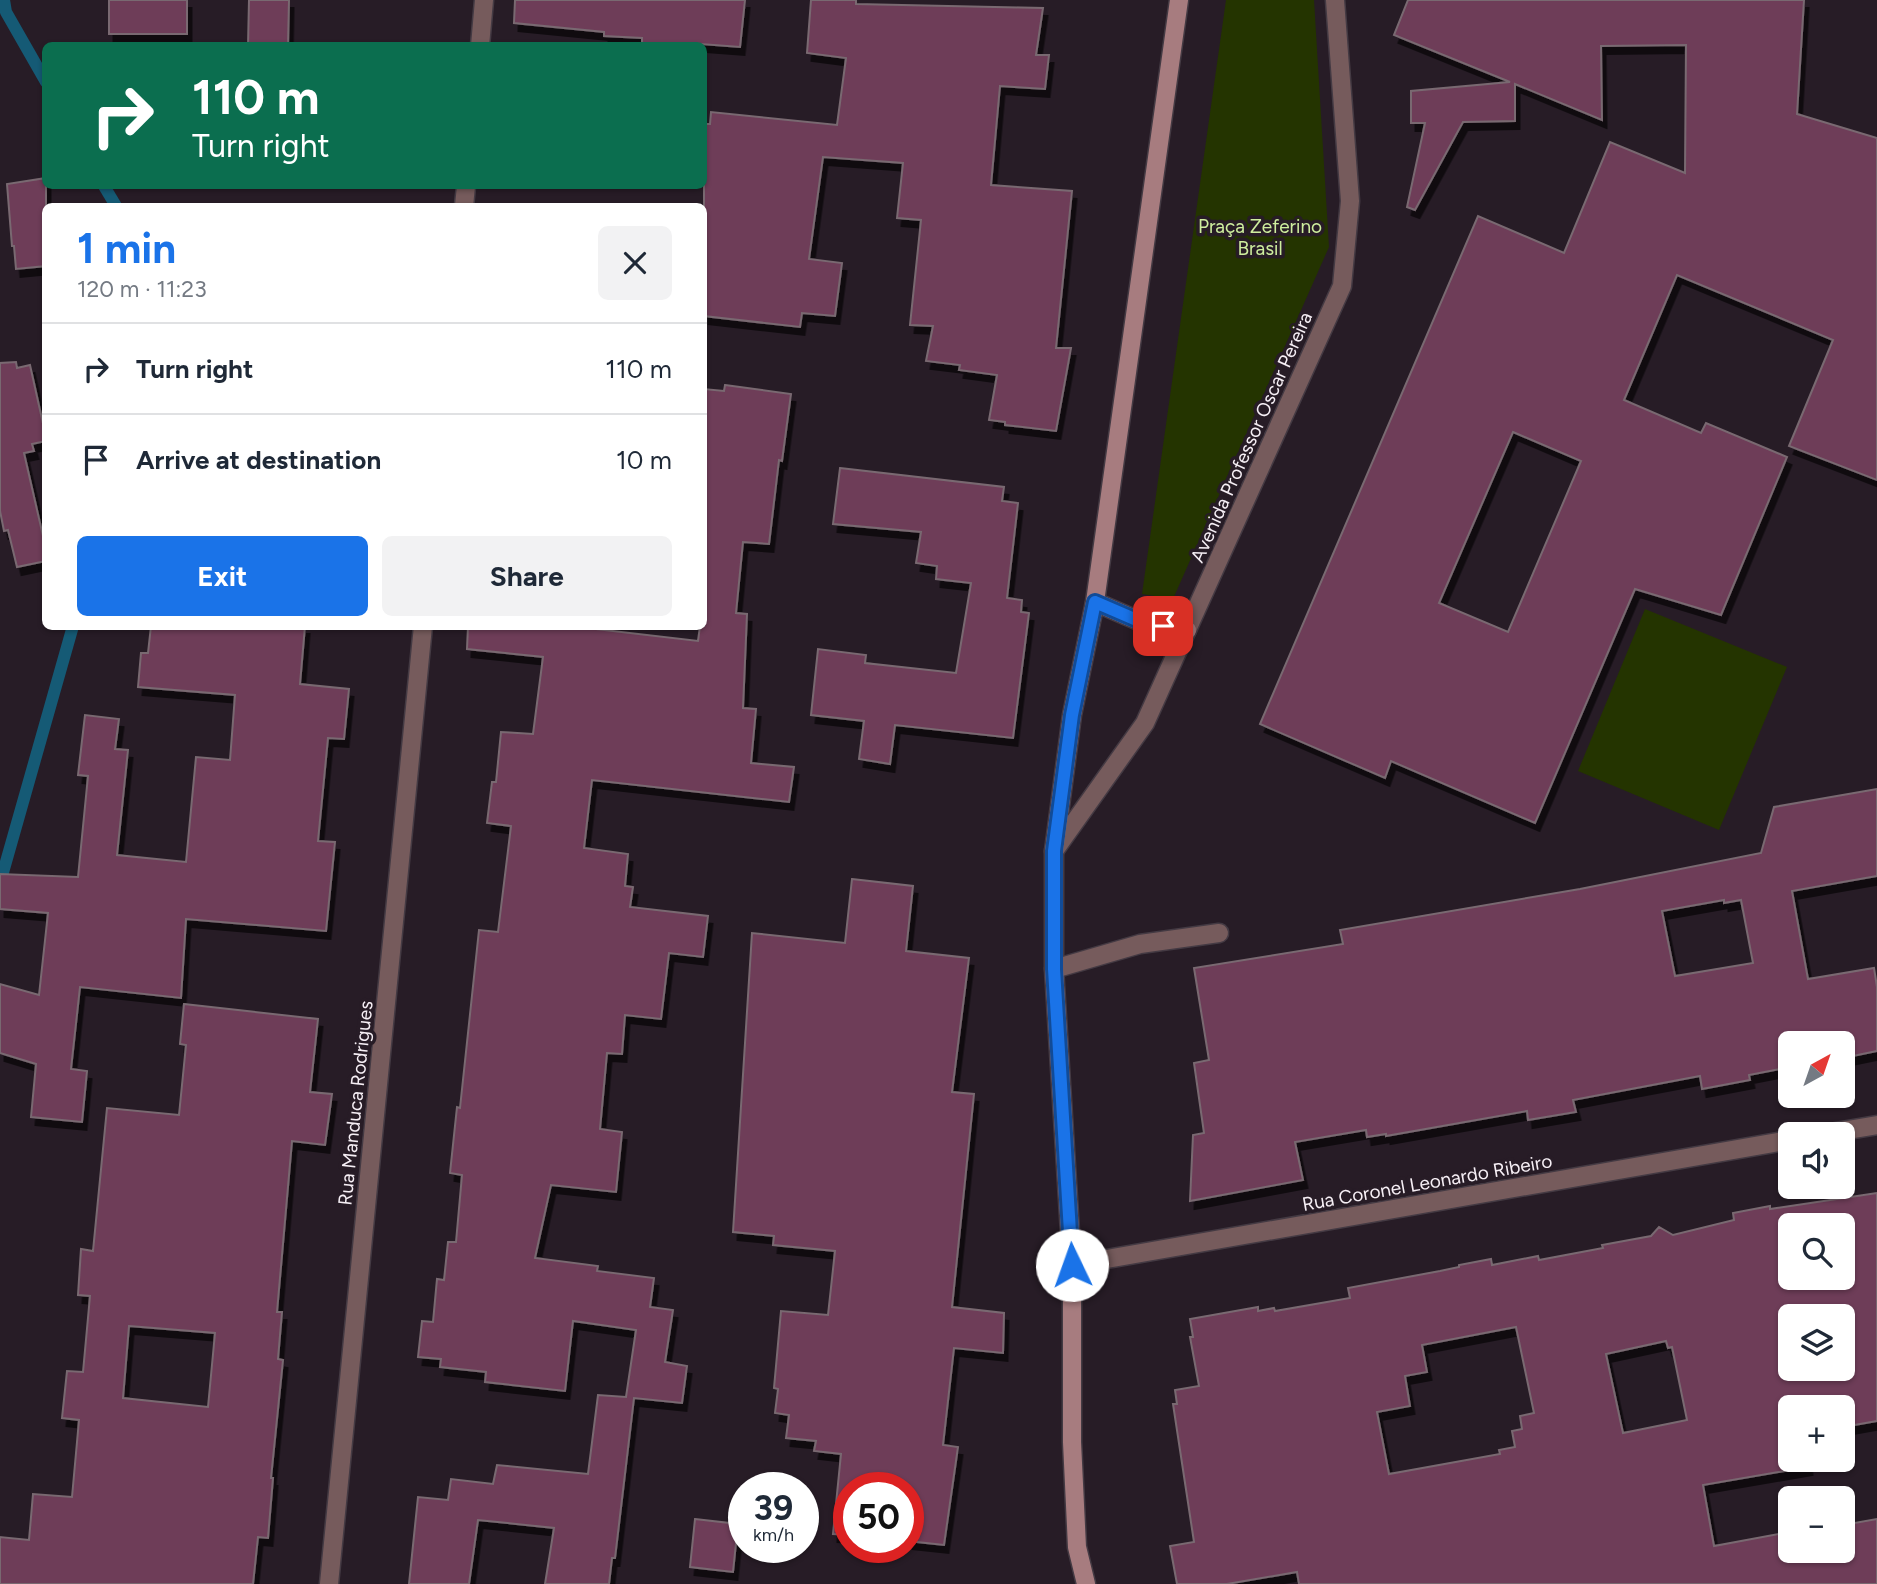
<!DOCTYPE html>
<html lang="en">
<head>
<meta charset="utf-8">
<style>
	body { margin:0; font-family:Figtree,sans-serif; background:#f2f2f3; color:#1f2937; height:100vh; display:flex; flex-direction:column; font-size:26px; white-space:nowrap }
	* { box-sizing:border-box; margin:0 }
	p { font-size:23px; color:#747a83 }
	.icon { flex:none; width:38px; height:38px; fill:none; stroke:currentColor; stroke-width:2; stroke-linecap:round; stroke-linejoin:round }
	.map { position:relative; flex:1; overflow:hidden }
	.drawer { position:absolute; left:42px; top:203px; width:665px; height:427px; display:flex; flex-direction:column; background:#fff; border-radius:10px; box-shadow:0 2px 5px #0004 }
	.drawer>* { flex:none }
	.hud { position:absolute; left:42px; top:42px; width:665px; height:147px; border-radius:10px; box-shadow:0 2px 5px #0004; background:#0b6e4f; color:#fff; overflow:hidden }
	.needle { width:46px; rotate:40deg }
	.tools { position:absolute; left:1778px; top:1031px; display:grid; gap:14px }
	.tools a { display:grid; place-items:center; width:77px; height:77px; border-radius:10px; background:#fff; box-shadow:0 2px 5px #0004; font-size:35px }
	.speed { position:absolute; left:728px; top:1472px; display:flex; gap:14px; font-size:35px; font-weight:700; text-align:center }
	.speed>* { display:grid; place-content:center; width:91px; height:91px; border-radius:50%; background:#fff; box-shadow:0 2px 5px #0004; line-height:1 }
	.speed small { font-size:18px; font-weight:400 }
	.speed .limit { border:10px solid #d22; background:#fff; color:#111 }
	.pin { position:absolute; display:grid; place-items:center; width:60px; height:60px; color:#fff; margin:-30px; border-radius:14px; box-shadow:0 4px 10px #0006 }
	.me { position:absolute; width:77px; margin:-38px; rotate:357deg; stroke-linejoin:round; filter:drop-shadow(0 0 5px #0008) }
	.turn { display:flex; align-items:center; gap:24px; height:147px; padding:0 35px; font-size:32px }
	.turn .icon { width:91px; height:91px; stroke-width:2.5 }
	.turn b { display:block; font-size:49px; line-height:60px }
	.round { display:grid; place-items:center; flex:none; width:74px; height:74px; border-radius:10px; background:#f2f2f3 }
	.overview { display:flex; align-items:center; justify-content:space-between; height:119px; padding:0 35px }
	h1 { font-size:42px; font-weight:700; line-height:52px; color:#1a73e8 }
	.action { display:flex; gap:14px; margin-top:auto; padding:14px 35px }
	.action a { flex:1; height:80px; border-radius:10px; background:#1a73e8; color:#fff; font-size:28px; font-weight:700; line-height:80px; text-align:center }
	.action a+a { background:#f2f2f3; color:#1f2937 }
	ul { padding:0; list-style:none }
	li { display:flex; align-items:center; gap:21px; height:91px; padding:0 35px; border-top:2px solid #e0e1e3 }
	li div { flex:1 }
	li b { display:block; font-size:26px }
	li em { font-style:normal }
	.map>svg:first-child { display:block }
	.green { fill:#243400 }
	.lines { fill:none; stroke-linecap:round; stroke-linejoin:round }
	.stream { stroke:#155a75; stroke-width:12 }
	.building { fill:#6e3d58; stroke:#796971; stroke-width:2; fill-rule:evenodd; filter:url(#shadow) }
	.service-casing { stroke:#443a43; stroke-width:21 }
	.minor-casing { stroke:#443a43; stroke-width:21 }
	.secondary-casing { stroke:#443a43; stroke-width:21 }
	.service { stroke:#765b5c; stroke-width:18 }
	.minor { stroke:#765b5c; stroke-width:18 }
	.secondary { stroke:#a77c7f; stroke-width:18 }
	.route-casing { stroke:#114b97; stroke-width:18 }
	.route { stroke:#1a73e8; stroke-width:12 }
	.labels { text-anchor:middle; stroke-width:7; stroke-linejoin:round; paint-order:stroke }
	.park-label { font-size:19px; fill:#ceee9e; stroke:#271c26 }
	.street-label { font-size:19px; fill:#f6eff5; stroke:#271c26 }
</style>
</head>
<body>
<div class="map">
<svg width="1877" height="1584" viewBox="0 0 1877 1584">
	<defs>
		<filter id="shadow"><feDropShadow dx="4.5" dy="8" stdDeviation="0" flood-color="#0009"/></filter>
	</defs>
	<rect width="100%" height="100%" fill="#271c26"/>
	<g class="green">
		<polygon points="1226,0 1314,0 1329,247 1173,599 1142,594"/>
		<polygon points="1645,609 1787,667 1719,830 1578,771"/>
	</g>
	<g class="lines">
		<g class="stream">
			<polyline points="4,0 6,12 46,82"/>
			<polyline points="104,186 116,206"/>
			<polyline points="0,883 73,626"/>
		</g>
	</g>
	<g class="building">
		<rect x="109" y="0" width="78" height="34"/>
		<polygon points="249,0 289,0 288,46 248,46"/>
		<polygon points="515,0 745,0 740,47 688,43 688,46 642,46 642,38 604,36 604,32 514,23"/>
		<polygon points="811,0 856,0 856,4 1043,8 1036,55 1049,55 1045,89 1000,86 991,185 1072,191 1056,348 1071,348 1056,431 1005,425 1005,422 989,420 997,375 959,370 960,365 926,361 933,326 910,325 921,220 897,218 903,163 823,157 809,259 842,263 835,316 802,313 800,327 704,316 704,124 710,124 711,112 837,125 846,58 807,53"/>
		<path d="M1408,0H1804L1797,114L1877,138V480L1789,446L1833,340L1677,275L1624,400L1701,433L1706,423L1787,457L1721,615L1635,589L1535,823L1391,761L1385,778L1260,724L1478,216L1564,253L1610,142L1685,173L1686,45L1601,46L1602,120L1515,84V121L1463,122L1415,210L1407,207L1425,123H1411V91L1510,82L1394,35ZM1513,432L1581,461L1508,632L1439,603Z"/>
		<polygon points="46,178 46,266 16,269 14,246 12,246 7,184"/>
		<polygon points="16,362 17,368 30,365 46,437 46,441 32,444 34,451 24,453 46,549 46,561 17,567 8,530 4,531 0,511 0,363"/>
		<polygon points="725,385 791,394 782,461 779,460 769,544 743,542 736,613 747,614 743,708 756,709 751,763 794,767 789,802 592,780 584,848 628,854 625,886 633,887 630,907 708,916 703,957 669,953 661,1019 625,1015 622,1054 607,1053 600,1129 622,1132 616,1192 551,1185 535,1258 598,1266 597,1271 654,1278 650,1307 673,1310 665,1362 687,1366 682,1403 634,1398 615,1558 612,1558 609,1584 545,1584 554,1528 478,1520 469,1584 409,1584 418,1497 448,1500 451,1479 493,1484 497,1465 588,1474 598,1395 626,1397 636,1330 573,1321 565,1391 485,1382 486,1372 440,1367 441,1359 418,1357 422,1321 433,1322 437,1279 444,1280 448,1242 456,1242 462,1175 450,1173 457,1107 460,1108 479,930 498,932 511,826 487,823 492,782 496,782 501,732 533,734 543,657 467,649 468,626 570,626 698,641 700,626 704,626 704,389 724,391"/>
		<polygon points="840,468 1004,487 1002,501 1018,503 1007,598 1022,600 1021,612 1029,613 1013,738 895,725 890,764 859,759 864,721 811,715 818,649 866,655 865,663 956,673 971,583 936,579 937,566 916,563 921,532 833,524"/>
		<polygon points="151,626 305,626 300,684 349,689 344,739 328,738 318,841 335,842 326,931 186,919 181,998 80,987 71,1069 87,1071 82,1122 31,1117 36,1064 0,1053 0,984 39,995 48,913 0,909 0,874 78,877 88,776 78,775 85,715 119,719 115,749 128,750 117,855 186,862 196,757 230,760 235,695 138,687 141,653 148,653"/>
		<path d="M1877,789V876L1792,891L1808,979L1874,968L1877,987V1051L1843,1058V1043H1790V1067L1749,1075L1750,1080L1702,1089L1700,1076L1573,1100L1576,1112L1528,1120L1527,1111L1386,1136V1134L1367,1137L1366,1130L1295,1142L1303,1180L1190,1201L1193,1135L1204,1133L1194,1063L1209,1060L1194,968L1343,944L1340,930L1580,889L1761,853L1774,807ZM1724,900V903L1741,900L1753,963L1675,976L1662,911Z"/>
		<polygon points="852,879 913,886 906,951 969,958 952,1092 974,1094 952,1307 1004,1313 1003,1353 954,1348 943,1445 958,1447 944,1545 908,1541 908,1488 849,1488 849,1535 833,1534 841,1454 814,1451 816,1441 786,1438 789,1415 775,1413 778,1389 774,1388 781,1311 828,1315 835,1251 773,1245 774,1236 733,1232 752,933 845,943"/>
		<path d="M184,1004L318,1019L310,1092L332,1094L325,1145L292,1141L277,1312H282L278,1359L283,1360L271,1478H273L268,1538L258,1537L253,1584H0V1537L29,1540L33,1494L72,1497L79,1420L62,1418L67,1371L83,1372L90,1296L78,1295L81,1249L93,1251L107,1108L179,1115L186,1045L180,1044ZM129,1326L215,1333L208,1407L123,1398Z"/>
		<path d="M1877,1193V1421L1843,1427V1407H1790V1460H1807L1808,1467L1703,1485L1714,1546L1789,1532L1790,1550H1843V1525L1877,1519V1584H1299L1297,1572L1227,1584H1177L1170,1546L1194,1542L1173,1404H1177L1175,1390L1199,1386L1190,1337H1193L1190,1319L1258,1307V1311L1274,1308L1275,1311L1350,1298L1348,1288L1440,1271L1459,1267V1265L1491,1259L1492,1265L1538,1256L1539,1260L1603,1248L1602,1245L1651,1236L1659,1227L1673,1235L1734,1220L1733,1213L1770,1206V1209ZM1790,1225H1843V1278H1790ZM1790,1316H1843V1368H1790ZM1516,1327L1534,1413L1520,1416L1522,1429L1512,1431L1515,1447L1499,1450L1500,1454L1389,1474L1377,1412L1410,1406L1405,1376L1427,1372L1422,1345ZM1666,1341L1668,1348L1672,1347L1687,1420L1623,1433L1606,1354Z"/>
		<polygon points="695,1519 738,1524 733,1572 690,1567"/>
	</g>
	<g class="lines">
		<defs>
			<polyline id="service" points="1054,969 1140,944 1219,933"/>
			<g id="minor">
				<polyline points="480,46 484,0"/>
				<polyline points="464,206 466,186"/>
				<polyline points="1054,851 1145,723 1342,286 1350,201 1335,0"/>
				<polyline points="1824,1134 1877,1125"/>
				<polyline points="1072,1265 1790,1140"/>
				<polyline points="329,1584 423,626"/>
			</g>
			<g id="secondary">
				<polyline points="1095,602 1139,621 1187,630"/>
				<polyline points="1086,1584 1077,1547 1072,1442 1072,1265 1054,969 1054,851 1072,715 1095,602 1179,0"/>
			</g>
		</defs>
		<use href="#service" class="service-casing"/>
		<use href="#minor" class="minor-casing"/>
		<use href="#secondary" class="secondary-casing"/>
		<use href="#service" class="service"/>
		<use href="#minor" class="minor"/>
		<use href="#secondary" class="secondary"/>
	</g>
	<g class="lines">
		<defs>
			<polyline id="route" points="1072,1265 1054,969 1054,851 1072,715 1095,602 1139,621 1163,626"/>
		</defs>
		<use href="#route" class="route-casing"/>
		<use href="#route" class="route"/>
	</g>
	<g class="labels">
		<g class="park-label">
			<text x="1260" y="233">Praça Zeferino<tspan x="1260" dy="22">Brasil</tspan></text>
		</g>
		<g class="street-label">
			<text transform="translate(1251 437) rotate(-66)" y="7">Avenida Professor Oscar Pereira</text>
			<text transform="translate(355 1103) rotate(-84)" y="7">Rua Manduca Rodrigues</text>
			<text transform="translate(1427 1182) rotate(-10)" y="7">Rua Coronel Leonardo Ribeiro</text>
		</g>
	</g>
</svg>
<div class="tools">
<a><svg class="needle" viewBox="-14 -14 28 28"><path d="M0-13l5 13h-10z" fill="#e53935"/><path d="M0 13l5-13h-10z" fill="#747a83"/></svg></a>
<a><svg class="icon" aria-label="sound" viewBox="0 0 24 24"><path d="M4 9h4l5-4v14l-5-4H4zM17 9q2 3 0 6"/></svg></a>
<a><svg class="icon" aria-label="search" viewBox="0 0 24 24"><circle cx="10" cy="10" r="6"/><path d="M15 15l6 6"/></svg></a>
<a><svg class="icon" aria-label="layers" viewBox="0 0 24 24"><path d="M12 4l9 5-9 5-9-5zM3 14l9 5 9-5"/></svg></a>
<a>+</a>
<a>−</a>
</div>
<div class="speed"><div>39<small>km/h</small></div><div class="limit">50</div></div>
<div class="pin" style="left:1163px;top:626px;background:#d93025"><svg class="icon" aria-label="arrive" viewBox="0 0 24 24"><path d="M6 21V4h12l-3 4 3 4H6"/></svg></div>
<svg class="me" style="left:1072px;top:1265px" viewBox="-20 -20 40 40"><circle r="19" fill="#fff"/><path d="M0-13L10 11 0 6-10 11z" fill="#1a73e8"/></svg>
<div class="hud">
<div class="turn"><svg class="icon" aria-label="right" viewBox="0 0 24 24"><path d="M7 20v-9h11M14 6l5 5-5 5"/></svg><div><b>110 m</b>Turn right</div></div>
</div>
<section class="drawer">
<div class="overview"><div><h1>1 min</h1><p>120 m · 11:23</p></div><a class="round"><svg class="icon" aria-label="close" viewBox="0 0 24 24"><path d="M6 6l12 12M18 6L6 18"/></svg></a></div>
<ul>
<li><svg class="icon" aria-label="right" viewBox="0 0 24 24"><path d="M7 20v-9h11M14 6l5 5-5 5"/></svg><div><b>Turn right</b></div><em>110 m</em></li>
<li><svg class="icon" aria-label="arrive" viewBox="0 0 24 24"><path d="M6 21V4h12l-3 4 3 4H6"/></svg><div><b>Arrive at destination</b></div><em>10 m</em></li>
</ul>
<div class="action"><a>Exit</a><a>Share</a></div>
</section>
</div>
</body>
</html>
